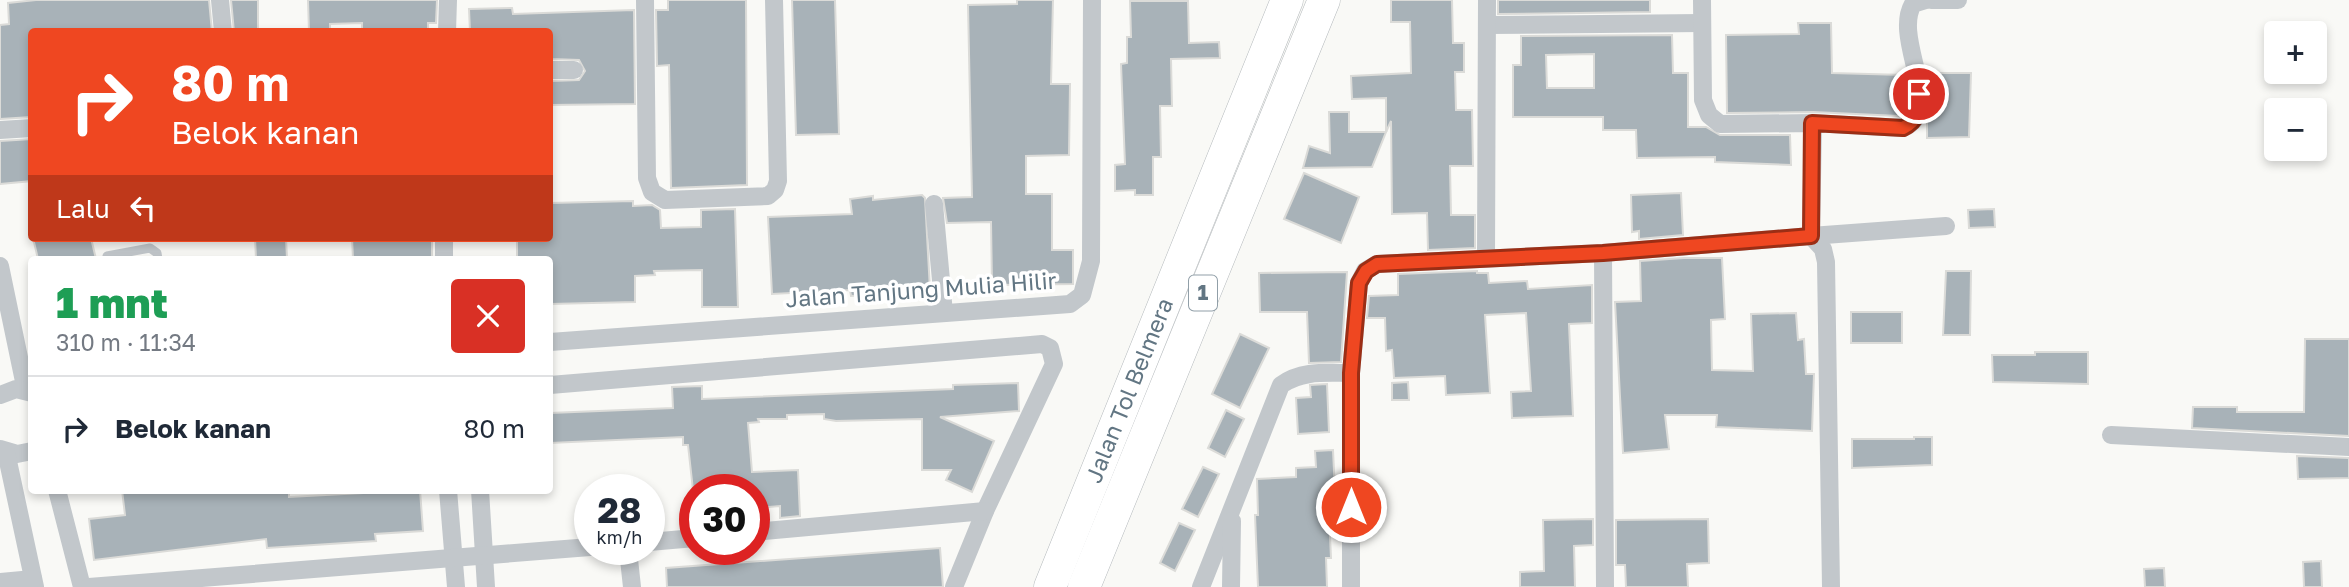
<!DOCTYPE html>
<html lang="id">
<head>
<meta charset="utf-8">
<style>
	body { margin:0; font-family:"Golos Text",sans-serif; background:#f6f6f7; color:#1f2937; height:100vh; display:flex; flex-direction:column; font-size:26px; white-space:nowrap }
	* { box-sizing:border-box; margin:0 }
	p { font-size:23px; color:#747a83 }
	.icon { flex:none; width:38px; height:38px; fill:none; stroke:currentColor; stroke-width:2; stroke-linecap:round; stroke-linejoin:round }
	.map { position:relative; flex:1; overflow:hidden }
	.details { position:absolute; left:28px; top:256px; width:525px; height:238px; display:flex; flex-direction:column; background:#fff; border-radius:7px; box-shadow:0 4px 10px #0003 }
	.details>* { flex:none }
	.guide { position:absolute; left:28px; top:28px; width:525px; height:214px; border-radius:7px; box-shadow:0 4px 10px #0003; background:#ef4721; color:#fff; overflow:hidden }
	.tools { position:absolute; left:2264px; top:21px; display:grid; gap:14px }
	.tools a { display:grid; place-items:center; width:63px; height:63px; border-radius:7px; background:#fff; box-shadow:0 4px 10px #0003; font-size:35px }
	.speed { position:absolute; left:574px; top:474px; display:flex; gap:14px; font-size:35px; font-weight:700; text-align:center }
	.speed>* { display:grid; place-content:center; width:91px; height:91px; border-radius:50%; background:#fff; box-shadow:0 4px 10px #0003; line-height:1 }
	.speed small { font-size:18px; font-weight:400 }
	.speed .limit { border:10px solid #d22; background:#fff; color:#111 }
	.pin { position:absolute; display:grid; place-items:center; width:60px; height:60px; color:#fff; margin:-30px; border:4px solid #fff; border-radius:50%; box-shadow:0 2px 7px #0007 }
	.me { position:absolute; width:77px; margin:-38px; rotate:0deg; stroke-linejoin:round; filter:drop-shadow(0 0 5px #0008) }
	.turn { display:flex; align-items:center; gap:24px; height:147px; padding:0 28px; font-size:32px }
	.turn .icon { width:91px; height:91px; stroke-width:2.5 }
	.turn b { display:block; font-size:49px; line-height:60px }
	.then { display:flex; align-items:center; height:66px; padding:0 28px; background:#0003; gap:14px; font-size:26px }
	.round { display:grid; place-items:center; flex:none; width:74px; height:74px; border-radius:7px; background:#f6f6f7 }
	.overview { display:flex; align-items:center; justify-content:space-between; height:119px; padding:0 28px }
	h1 { font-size:42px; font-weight:800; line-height:52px; color:#1e9e55 }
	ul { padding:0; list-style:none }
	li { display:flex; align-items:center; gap:21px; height:105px; padding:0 28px; border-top:2px solid #e0e1e3 }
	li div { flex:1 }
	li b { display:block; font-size:26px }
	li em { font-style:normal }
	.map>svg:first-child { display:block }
	.building { fill:#a8b2b8; stroke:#dbdbd8; stroke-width:2; fill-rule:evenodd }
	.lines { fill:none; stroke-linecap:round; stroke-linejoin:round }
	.highway-casing { stroke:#b5babd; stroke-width:33 }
	.lane { stroke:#c2c7cb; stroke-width:9 }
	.street { stroke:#c2c7cb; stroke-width:18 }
	.highway { stroke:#fff; stroke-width:32 }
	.route-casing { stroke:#9b2e15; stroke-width:18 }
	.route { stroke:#ef4721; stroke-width:12 }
	.labels { text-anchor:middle; stroke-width:7; stroke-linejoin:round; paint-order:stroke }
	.shield { fill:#fff; stroke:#919fa8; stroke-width:2 }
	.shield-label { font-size:21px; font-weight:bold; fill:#627683 }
	.street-label { font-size:23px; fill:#627683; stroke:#fff }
</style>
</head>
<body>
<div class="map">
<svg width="2349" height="587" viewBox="0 0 2349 587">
	<rect width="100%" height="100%" fill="#f9f9f6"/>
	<g class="building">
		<polygon points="36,0 209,0 212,32 32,32 32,117 0,119 0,25 9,24 8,3"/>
		<polygon points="231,0 258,0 258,32 234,32"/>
		<polygon points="308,0 437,0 436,23 428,23 428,32 362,32 362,23 330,24 330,32 309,32"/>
		<polygon points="668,0 746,0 747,185 671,188 669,65 657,66 656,10 668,10"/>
		<polygon points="792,0 835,0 839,134 796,135"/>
		<polygon points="1017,0 1053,0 1051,84 1070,84 1069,155 1026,156 1026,194 1052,194 1052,250 1073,250 1073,284 992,285 991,222 947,223 943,198 972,197 968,5 1017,4"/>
		<polygon points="1391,0 1452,0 1453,43 1464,43 1464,72 1455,72 1456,110 1472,110 1473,166 1450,166 1451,215 1475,215 1475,248 1428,250 1427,213 1392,214 1391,121 1386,132 1386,98 1352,99 1351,76 1411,73 1410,22 1391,22"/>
		<polygon points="1498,0 1650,0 1650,12 1498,14"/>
		<polygon points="1130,1 1188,1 1189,43 1219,42 1220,58 1171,59 1172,106 1160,106 1161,157 1153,157 1153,195 1135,195 1135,190 1115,191 1115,165 1125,164 1121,64 1127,63 1127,37 1131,37"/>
		<polygon points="512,8 513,14 634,10 635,104 550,105 550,81 579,80 585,71 579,60 550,59 550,32 470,32 469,9"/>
		<polygon points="1798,23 1831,23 1832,73 1905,75 1908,104 1905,112 1899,116 1813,112 1727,113 1726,35 1799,34"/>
		<path d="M1672,35L1673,73H1688V127H1706L1720,135H1790L1791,165L1715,162V157L1637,158L1636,130H1603V117H1513V65H1521V36ZM1594,54V88H1547L1546,55Z"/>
		<polygon points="1928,73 1971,73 1969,137 1927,138 1927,119 1931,105"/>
		<polygon points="1329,112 1349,112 1349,132 1386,132 1372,167 1303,168 1309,146 1330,153"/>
		<polygon points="32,139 32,181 0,184 0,141"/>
		<polygon points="1304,173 1359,197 1341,243 1284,219"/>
		<polygon points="1681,193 1683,235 1639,239 1639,231 1632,232 1631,195"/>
		<polygon points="922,195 925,198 930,290 851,296 850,290 772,294 768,217 852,214 850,199 873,196 873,200"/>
		<polygon points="633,201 633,206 652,205 660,210 661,228 701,227 701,210 735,209 738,307 702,307 702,270 654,271 655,275 635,276 635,302 550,304 550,259 517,259 517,238 550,238 550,203"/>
		<polygon points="1994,209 1995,227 1969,228 1968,210"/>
		<polygon points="33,238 91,238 96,259 38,259"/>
		<polygon points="255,238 286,238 287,258 256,259"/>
		<polygon points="352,238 432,238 432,259 353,259"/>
		<polygon points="1684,258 1722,258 1725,319 1711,320 1712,370 1753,371 1751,314 1796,313 1798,340 1804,339 1806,374 1814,374 1812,431 1716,427 1717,415 1665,415 1669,449 1623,453 1615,302 1641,301 1640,261"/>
		<polygon points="1477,271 1477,273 1488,273 1489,283 1527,281 1528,289 1592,285 1592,323 1569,324 1573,416 1512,418 1511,392 1531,391 1526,313 1485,315 1490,393 1446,395 1445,376 1394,378 1392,350 1386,351 1385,318 1367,318 1369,296 1398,295 1398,274"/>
		<polygon points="1946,271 1971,271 1970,335 1943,335"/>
		<polygon points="1347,272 1341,362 1309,363 1307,312 1260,312 1259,273"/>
		<rect x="1851" y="312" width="51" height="31"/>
		<polygon points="1240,334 1269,348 1240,408 1212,394"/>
		<polygon points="2305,339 2349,339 2349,436 2192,428 2193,407 2237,407 2237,412 2304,412"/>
		<polygon points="2035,352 2088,352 2088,384 1993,382 1992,355 2035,355"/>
		<polygon points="1408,382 1409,400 1392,400 1392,383"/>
		<polygon points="1018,383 1019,411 940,417 994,441 972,492 946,480 951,470 922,470 922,419 836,421 824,419 824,414 787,415 787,419 758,419 759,422 748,423 752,472 798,470 800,516 780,518 780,506 754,508 754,490 693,490 688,445 683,445 683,437 550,443 550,413 673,408 672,387 702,386 702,399 953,389 953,385"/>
		<polygon points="1327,384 1329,432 1298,434 1296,398 1311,397 1310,385"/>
		<polygon points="1226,410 1244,419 1225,457 1208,448"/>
		<polygon points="1914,437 1932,437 1932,465 1852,468 1852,439 1914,439"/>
		<polygon points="1333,450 1335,492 1328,492 1331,558 1326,558 1327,587 1258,587 1255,515 1258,515 1257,479 1296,477 1296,468 1316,467 1315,451"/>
		<polygon points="2297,456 2349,458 2349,478 2298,479"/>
		<polygon points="1203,467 1219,474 1198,517 1182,509"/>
		<polygon points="122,490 289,490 289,497 420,490 423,531 375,534 376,541 267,548 266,539 94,560 89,519 125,515"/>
		<polygon points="1593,519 1593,545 1574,546 1575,587 1520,587 1520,572 1544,571 1543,520"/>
		<polygon points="1708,519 1709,563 1687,564 1688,587 1626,587 1625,565 1616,565 1616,520"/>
		<polygon points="1179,523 1195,530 1175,571 1160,563"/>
		<polygon points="940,548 943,587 667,587 666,568"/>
		<polygon points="2321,561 2322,587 2304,587 2303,562"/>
		<polygon points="2164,568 2165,587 2145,587 2144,569"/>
	</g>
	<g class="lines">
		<defs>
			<g id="highway">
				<path id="s1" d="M1050,587L1287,0"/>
				<polyline points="1084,587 1324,0"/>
			</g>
		</defs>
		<use href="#highway" class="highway-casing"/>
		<polyline class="lane" points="107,256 150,248 157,253 158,259"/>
		<g class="street">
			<polyline points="220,0 223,32"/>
			<polyline points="645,0 647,178 652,192 665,200 768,196 775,190 778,181 774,0"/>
			<polyline points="1931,0 1958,0"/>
			<polyline points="1487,25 1702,23"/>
			<polyline points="447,32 448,0"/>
			<polyline points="550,70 574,70"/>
			<path d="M1813,123L1903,128C1946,109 1892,39 1913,4L1926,0"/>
			<polyline points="0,130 32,128"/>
			<polyline points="934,204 944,313"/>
			<polyline points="1603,253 1605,587"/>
			<polyline points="1486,257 1487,0"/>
			<polyline points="444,259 444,238"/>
			<polyline points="0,266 26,391"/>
			<polyline points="550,342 1070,304 1082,295 1091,261 1092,0"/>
			<polyline points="550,385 1042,344 1050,348 1054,364 985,511 954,587"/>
			<polyline points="0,395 16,389 32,393"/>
			<polyline points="2111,435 2349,447"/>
			<polyline points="0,449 17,454 32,451"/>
			<polyline points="6,452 35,587"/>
			<polyline points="57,490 82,587"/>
			<polyline points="448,490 456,587"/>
			<polyline points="480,490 486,587"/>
			<polyline points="754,532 985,511"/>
			<polyline points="649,542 695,538"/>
			<polyline points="628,550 632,587"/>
			<polyline points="0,582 33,579"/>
			<polyline points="89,587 590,547"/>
			<path d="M1201,587L1281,385C1302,370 1326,373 1351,373"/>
			<polyline points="1231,587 1232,521"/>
			<polyline points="1351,587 1351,373 1359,283 1365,271 1377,264 1603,253 1811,236 1813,123 1720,124 1709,115 1703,100 1702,0"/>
			<polyline points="1831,587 1826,262 1823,249 1811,236 1946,226"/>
		</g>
		<use href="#highway" class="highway"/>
	</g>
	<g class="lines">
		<defs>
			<path id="route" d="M1351,507V373L1359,283L1366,271L1377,264L1603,253L1811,236L1812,123L1903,128C1918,121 1919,110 1919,94"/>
		</defs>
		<use href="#route" class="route-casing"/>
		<use href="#route" class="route"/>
	</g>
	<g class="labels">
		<rect class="shield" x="1189" y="275.5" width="28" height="35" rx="5"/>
		<g class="shield-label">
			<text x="1203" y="300">1</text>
		</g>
		<g class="street-label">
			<text transform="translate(921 290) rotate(-4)" y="8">Jalan Tanjung Mulia Hilir</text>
			<text dy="8" stroke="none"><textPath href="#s1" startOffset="212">Jalan Tol Belmera</textPath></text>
		</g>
	</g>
</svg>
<div class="tools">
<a>+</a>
<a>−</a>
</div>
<div class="speed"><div>28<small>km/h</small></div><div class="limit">30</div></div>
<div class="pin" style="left:1919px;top:94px;background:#d93025"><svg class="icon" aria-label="arrive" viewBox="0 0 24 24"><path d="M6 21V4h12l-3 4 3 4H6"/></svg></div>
<svg class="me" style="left:1351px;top:507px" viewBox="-20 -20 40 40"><circle r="17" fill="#ef4721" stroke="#fff" stroke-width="3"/><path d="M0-11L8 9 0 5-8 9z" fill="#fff"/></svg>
<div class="guide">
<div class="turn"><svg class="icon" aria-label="right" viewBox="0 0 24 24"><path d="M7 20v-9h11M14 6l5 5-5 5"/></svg><div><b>80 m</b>Belok kanan</div></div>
<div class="then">Lalu<svg class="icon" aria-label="left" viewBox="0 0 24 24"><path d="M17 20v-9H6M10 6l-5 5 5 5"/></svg></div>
</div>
<section class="details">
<div class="overview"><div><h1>1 mnt</h1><p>310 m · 11:34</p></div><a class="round" style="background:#d93025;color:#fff"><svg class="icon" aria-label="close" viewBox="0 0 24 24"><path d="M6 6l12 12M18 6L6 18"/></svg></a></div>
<ul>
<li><svg class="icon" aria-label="right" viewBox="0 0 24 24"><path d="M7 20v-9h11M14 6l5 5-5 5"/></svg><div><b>Belok kanan</b></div><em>80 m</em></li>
</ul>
</section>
</div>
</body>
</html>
